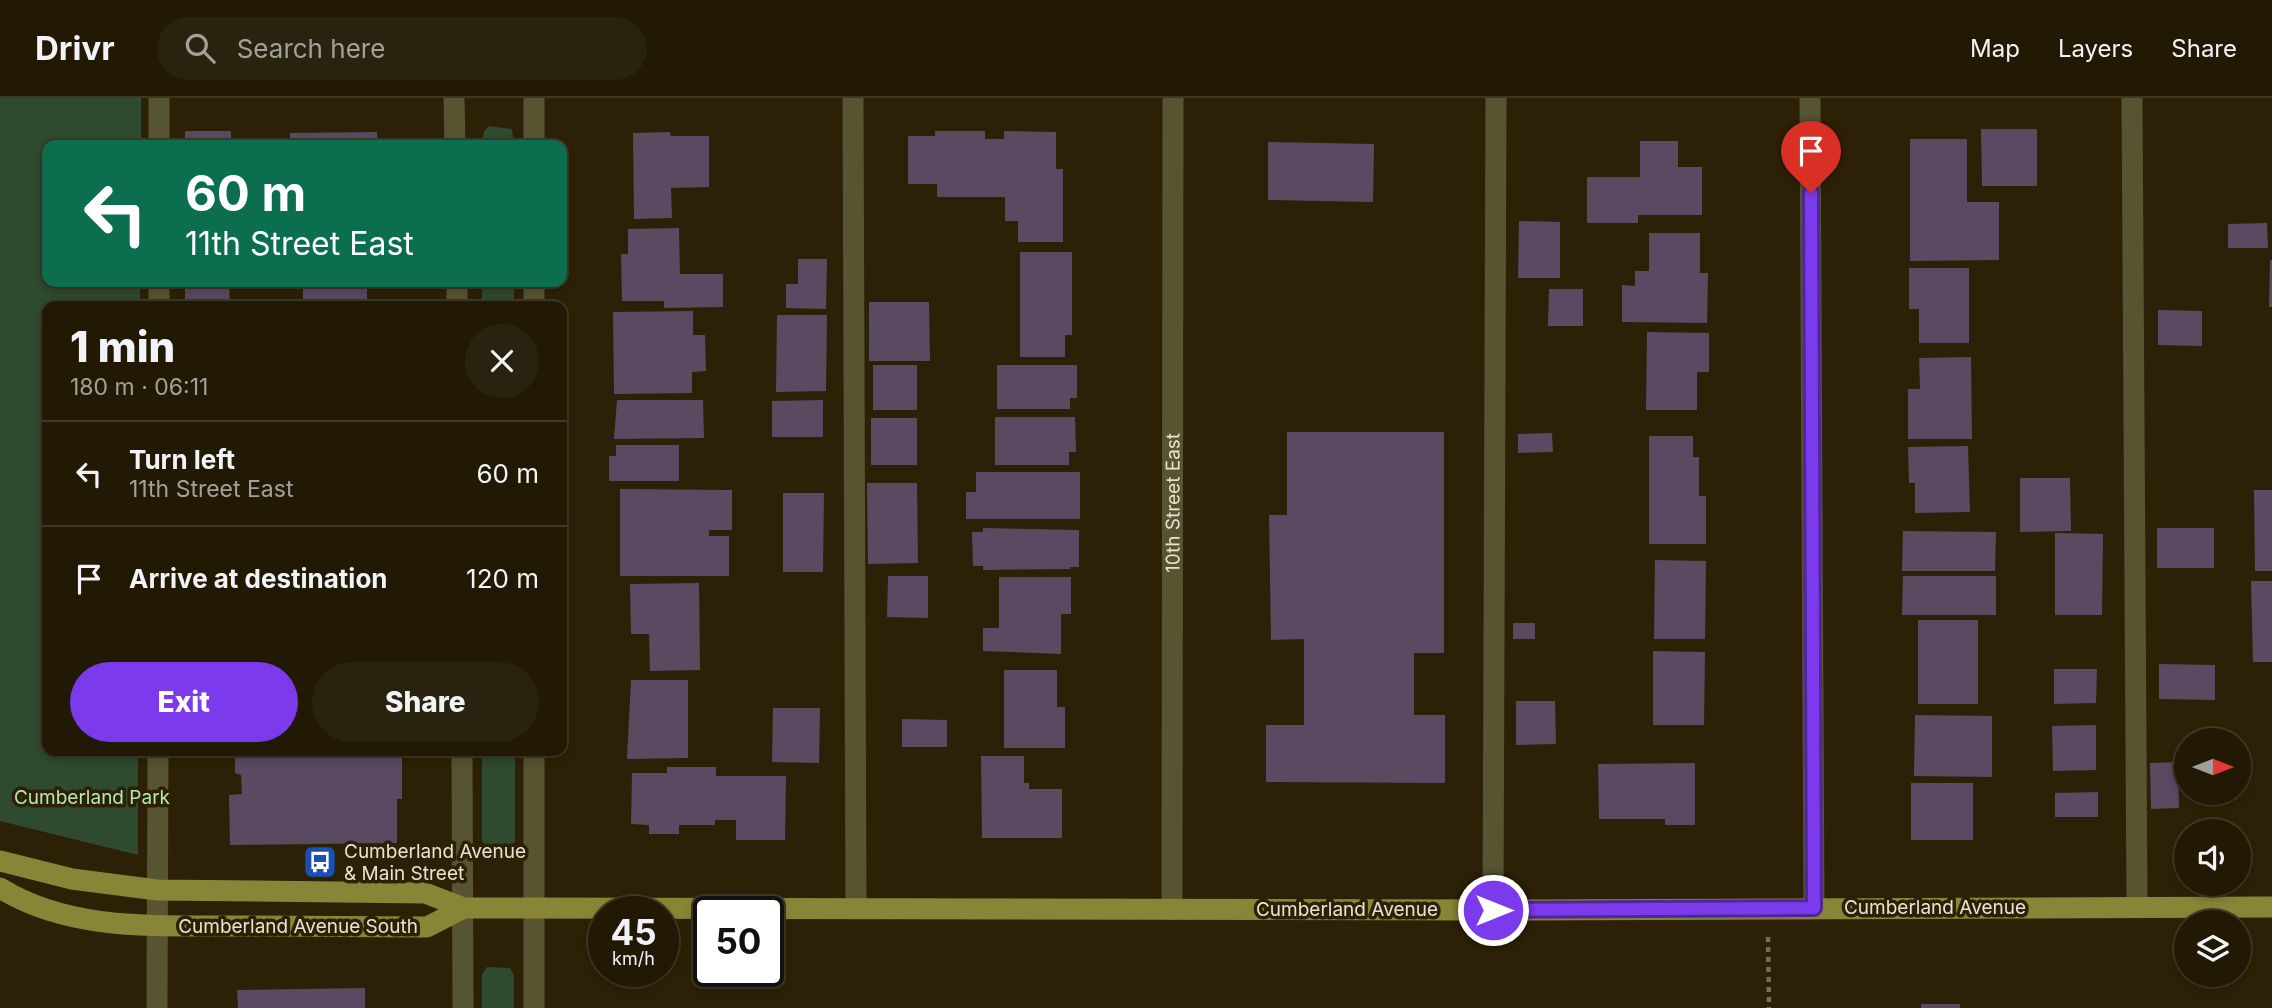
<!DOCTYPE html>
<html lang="en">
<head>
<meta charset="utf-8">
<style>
	body { margin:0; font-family:Inter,sans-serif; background:#29220e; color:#f1f3f6; height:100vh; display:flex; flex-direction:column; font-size:26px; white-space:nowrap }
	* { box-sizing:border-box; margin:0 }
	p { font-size:23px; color:#a2a09a }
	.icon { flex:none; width:38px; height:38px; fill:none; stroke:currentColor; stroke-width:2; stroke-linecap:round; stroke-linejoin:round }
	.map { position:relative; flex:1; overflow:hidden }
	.panel { position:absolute; left:42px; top:203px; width:525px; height:455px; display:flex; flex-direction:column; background:#211904; border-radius:14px; box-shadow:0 4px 10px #0003,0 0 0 2px #3e3826 }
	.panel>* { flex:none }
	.hud { position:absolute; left:42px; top:42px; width:525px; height:147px; border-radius:14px; box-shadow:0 4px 10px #0003,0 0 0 2px #3e3826; background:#0b6e4f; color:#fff; overflow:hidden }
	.needle { width:46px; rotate:90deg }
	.tools { position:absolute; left:2174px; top:630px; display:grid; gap:14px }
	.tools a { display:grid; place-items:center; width:77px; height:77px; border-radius:50%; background:#211904; box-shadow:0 4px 10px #0003,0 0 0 2px #3e3826; font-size:35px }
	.speed { position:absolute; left:588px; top:798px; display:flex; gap:14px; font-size:35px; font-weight:700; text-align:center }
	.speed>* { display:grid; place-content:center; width:91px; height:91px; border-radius:50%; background:#211904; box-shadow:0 4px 10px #0003,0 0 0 2px #3e3826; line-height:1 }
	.speed small { font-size:18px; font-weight:400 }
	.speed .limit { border:4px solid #111; border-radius:10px; background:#fff; color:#111 }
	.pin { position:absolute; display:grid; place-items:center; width:60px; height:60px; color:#fff; margin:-72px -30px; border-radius:50% 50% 50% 0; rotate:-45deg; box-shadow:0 0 7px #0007 }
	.pin .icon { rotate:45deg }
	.me { position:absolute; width:77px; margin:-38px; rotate:90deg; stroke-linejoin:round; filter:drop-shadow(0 0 5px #0008) }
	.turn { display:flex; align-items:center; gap:24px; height:147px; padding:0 28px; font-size:32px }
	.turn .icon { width:91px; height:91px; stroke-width:2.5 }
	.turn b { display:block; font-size:49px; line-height:60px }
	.round { display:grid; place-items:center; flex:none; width:74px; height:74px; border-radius:37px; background:#29220e }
	.head { display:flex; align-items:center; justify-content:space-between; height:119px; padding:0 28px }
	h1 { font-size:42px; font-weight:800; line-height:52px }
	.button { display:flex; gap:14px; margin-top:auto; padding:14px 28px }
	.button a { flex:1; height:80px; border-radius:42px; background:#7c3aed; color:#fff; font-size:28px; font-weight:800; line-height:80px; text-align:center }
	.button a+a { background:#29220e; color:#f1f3f6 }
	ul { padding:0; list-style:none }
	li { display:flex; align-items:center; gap:21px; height:105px; padding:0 28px; border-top:2px solid #3e3826 }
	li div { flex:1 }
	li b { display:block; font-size:26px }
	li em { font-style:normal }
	header { display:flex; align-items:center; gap:42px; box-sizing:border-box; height:98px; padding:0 35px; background:#211904; border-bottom:2px solid #3e3826 }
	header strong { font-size:33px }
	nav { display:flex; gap:38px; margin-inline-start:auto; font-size:24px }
	.search { width:490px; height:63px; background:#29220e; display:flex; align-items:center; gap:18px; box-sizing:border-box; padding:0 24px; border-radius:38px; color:#a2a09a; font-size:26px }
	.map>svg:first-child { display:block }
	.green { fill:#2e4a2f }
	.building { fill:#594961 }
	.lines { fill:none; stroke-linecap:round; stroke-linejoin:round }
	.path { stroke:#766d56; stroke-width:4.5; stroke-dasharray:5 5; stroke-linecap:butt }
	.minor { stroke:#565431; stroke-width:21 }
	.major { stroke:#898536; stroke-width:21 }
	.route-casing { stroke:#51269a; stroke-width:18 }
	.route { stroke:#7c3aed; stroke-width:12 }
	.labels { text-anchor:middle; stroke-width:7; stroke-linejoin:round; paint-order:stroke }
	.street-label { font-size:19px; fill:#e9e2d2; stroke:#2c2106 }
	.park-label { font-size:19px; fill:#b3e8b5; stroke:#2c2106 }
	.poi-label { font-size:19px; fill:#e9e2d2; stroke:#2c2106; text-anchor:start }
</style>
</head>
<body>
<header>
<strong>Drivr</strong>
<div class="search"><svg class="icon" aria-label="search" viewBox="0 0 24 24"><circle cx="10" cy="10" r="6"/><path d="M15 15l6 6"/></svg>Search here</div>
<nav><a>Map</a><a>Layers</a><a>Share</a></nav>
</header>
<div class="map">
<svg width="2272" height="910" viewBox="0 0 2272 910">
	<rect width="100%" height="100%" fill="#2c2106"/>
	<g class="green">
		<polygon points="0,0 141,0 141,47 47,47 47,184 140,184 140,208 47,208 47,653 138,653 138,757 0,723"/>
		<polygon points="489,28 512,31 514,47 482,47 484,33"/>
		<rect x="482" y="184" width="32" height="24"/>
		<path d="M482,653H515V744C503,753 495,752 482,744Z"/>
		<polygon points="487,869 510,870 514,877 514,910 482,910 482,876"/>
	</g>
	<g class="building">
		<polygon points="1981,31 2037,31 2037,88 1982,88"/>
		<rect x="185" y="33" width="46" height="14"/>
		<polygon points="935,33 985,33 985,41 1004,41 1004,33 1056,34 1056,71 1063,71 1063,144 1018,144 1018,123 1005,123 1005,99 937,99 937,86 908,86 908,38 935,38"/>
		<polygon points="377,34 378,47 290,47 290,35"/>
		<polygon points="670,34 671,38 709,38 709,89 671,90 672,120 634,121 633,35"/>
		<polygon points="1910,41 1967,41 1967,104 1999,104 1999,162 1910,163"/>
		<polygon points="1640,43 1678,43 1678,69 1702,69 1702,117 1638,117 1638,125 1587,125 1587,79 1640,79"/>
		<polygon points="1268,44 1374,46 1373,104 1268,102"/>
		<polygon points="1519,123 1560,124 1560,180 1518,180"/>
		<polygon points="2267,125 2268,150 2228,150 2228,126"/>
		<polygon points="679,130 680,176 723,176 723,209 664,210 664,203 622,203 621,156 628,156 628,131"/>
		<polygon points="1649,135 1700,135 1700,175 1708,175 1707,225 1622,224 1622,187 1635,188 1635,173 1649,173"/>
		<polygon points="1020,154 1072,154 1072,237 1065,237 1065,259 1020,259"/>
		<polygon points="798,161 827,161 826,211 786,210 786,186 798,186"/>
		<polygon points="2270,162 2272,162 2272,209 2269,209"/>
		<polygon points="1909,170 1969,170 1969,245 1919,245 1919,211 1909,211"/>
		<polygon points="185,184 229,184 230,208 185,208"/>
		<rect x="303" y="184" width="64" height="22"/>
		<polygon points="1549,191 1583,191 1583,228 1548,228"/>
		<polygon points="869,204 929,204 930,263 869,263"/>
		<polygon points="2158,212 2202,213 2202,248 2158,247"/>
		<polygon points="693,213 693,237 705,237 706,273 692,274 692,295 614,296 613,214"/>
		<polygon points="777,217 827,217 826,293 776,294"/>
		<polygon points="1647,234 1709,235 1709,274 1697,274 1697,312 1646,312"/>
		<polygon points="1971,259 1972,341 1908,341 1908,291 1920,291 1919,260"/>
		<rect x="873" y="267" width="44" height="45"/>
		<polygon points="997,267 1077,267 1077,300 1070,300 1070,311 997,311"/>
		<polygon points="617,302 703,302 704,340 614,341"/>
		<polygon points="823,302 823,339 772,339 772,303"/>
		<polygon points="995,319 1075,319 1076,354 1069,354 1069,367 995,367"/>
		<rect x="871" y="320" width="46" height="47"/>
		<polygon points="1287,334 1444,334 1444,555 1414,555 1414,617 1445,617 1445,685 1266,684 1266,627 1304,627 1304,541 1271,542 1269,417 1287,417"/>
		<polygon points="1552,335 1553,354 1518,355 1518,336"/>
		<polygon points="1649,338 1693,338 1693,359 1699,359 1699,398 1706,398 1706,446 1649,446"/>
		<polygon points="616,347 679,347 679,383 609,383 609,358 616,358"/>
		<polygon points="1968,348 1970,414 1915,415 1915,385 1909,385 1908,349"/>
		<polygon points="976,374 1080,374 1080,421 966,421 966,394 976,394"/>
		<polygon points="2020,380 2070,380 2071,433 2020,434"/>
		<polygon points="867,385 917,385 918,465 868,466"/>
		<polygon points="620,391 732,392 732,432 709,432 709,438 729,438 729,478 620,478"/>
		<polygon points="2254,392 2272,392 2272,473 2255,473"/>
		<polygon points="783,395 824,395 823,474 783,474"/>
		<polygon points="983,430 1079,432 1079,469 1070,469 1070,471 983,472 983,468 973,468 972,434 983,434"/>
		<rect x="2157" y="430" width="57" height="40"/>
		<polygon points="1903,433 1996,434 1995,473 1902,473"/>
		<polygon points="2055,435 2103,436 2102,517 2055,517"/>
		<polygon points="1655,462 1706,463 1705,541 1654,541"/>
		<polygon points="888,478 928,478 928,520 887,519"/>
		<polygon points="1903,478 1996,478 1996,517 1902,517"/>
		<polygon points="999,479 1071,479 1071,516 1061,516 1061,556 983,553 983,530 999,530"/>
		<polygon points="2251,483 2272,483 2272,564 2253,564"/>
		<polygon points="699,485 700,572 650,573 649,536 631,536 630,486"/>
		<rect x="1918" y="522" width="60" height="84"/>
		<rect x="1513" y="525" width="22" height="16"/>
		<polygon points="1653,553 1705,554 1704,627 1653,627"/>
		<polygon points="2159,566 2215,567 2215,602 2159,601"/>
		<polygon points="2054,571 2097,571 2096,605 2054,606"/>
		<polygon points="1004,572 1057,572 1057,609 1065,609 1065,650 1004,650"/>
		<polygon points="631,582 688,582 688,660 627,661"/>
		<polygon points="1516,603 1555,603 1556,646 1516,647"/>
		<polygon points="773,610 820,610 819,665 772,664"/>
		<polygon points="1915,617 1992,618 1992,679 1914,678"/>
		<polygon points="902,621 947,622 947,649 902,649"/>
		<polygon points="2096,627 2096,672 2053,673 2052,628"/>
		<polygon points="235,653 402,653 402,701 397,701 397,745 230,747 229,697 242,696 241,677 235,675"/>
		<polygon points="981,658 1024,658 1024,685 1029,685 1029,691 1062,691 1062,740 982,740"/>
		<polygon points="2178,664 2179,710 2151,711 2150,665"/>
		<polygon points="1695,665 1695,727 1665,727 1665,721 1599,721 1598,666"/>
		<polygon points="667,669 716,669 716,678 786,678 785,742 736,742 736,722 715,722 715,727 679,727 679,736 649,736 649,727 631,726 632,675 667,675"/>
		<rect x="1911" y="685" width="62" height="57"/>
		<polygon points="2098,694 2098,719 2055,719 2055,695"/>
		<polygon points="365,890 365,910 238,910 237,892"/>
		<rect x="1921" y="906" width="39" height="4"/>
	</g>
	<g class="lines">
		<polyline class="path" points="1768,839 1769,910"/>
		<g class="minor">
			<polyline points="454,0 455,47"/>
			<polyline points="534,0 534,47"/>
			<polyline points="853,0 856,811"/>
			<polyline points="1810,0 1814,810"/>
			<polyline points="2132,0 2137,809"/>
			<polyline points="159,47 159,0"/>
			<polyline points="457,184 457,208"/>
			<polyline points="534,184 534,208"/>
			<polyline points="159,208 159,184"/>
			<polyline points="462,653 463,910"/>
			<polyline points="534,653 534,910"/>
			<path id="s1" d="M1172,811L1173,0"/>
			<polyline points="1493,812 1496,0"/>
			<polyline points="157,910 158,653"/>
		</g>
		<g class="major">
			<polyline points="0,763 72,781 157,792 425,795 464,810 1493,812 2272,809"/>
			<path d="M0,790C72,835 163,827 245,828C305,828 366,829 427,829L464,810"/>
		</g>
	</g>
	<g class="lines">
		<defs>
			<polyline id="route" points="1493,812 1814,810 1811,95"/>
		</defs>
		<use href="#route" class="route-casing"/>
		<use href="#route" class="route"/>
	</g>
	<defs>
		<symbol id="bus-square" viewBox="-11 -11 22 22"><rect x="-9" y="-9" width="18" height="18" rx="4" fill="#1a4fb4" stroke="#2c2106"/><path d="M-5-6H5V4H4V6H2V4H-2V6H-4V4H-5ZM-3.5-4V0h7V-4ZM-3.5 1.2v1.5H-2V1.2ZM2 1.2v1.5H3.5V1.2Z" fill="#fff"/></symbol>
	</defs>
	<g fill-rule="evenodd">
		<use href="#bus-square" x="301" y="745" width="38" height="38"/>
	</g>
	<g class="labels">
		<g class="street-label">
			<text dy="7" stroke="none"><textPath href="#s1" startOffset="406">10th Street East</textPath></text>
			<text x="1935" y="816">Cumberland Avenue</text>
			<text x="1347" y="818">Cumberland Avenue</text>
			<text x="298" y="835">Cumberland Avenue South</text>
		</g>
		<g class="park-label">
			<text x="92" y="706">Cumberland Park</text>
		</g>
		<g class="poi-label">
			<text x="344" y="760">Cumberland Avenue<tspan x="344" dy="22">&amp; Main Street</tspan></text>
		</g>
	</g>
</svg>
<div class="tools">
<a><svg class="needle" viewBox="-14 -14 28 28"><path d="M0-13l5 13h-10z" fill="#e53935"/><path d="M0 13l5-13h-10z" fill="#a2a09a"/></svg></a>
<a><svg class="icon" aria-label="sound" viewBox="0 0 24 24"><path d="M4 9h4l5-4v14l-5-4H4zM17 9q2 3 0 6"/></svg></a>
<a><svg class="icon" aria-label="layers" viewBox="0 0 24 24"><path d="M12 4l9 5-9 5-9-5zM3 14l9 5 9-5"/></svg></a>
</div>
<div class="speed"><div>45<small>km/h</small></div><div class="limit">50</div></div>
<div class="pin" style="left:1811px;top:95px;background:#d93025"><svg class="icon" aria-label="arrive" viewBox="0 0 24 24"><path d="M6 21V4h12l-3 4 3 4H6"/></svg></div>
<svg class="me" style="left:1493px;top:812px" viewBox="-20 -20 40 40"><circle r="17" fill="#7c3aed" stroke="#fff" stroke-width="3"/><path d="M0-11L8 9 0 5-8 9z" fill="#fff"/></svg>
<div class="hud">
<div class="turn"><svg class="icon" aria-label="left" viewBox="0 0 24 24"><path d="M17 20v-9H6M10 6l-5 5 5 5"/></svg><div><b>60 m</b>11th Street East</div></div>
</div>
<section class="panel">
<div class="head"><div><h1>1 min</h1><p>180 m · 06:11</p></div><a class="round"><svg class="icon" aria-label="close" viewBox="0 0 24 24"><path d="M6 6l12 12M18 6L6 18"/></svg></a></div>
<ul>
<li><svg class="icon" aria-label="left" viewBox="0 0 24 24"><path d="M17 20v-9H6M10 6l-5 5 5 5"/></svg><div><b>Turn left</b><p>11th Street East</p></div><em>60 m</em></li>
<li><svg class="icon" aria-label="arrive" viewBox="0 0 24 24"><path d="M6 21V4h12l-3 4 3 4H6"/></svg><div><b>Arrive at destination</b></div><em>120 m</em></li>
</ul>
<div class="button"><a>Exit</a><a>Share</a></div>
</section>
</div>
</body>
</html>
